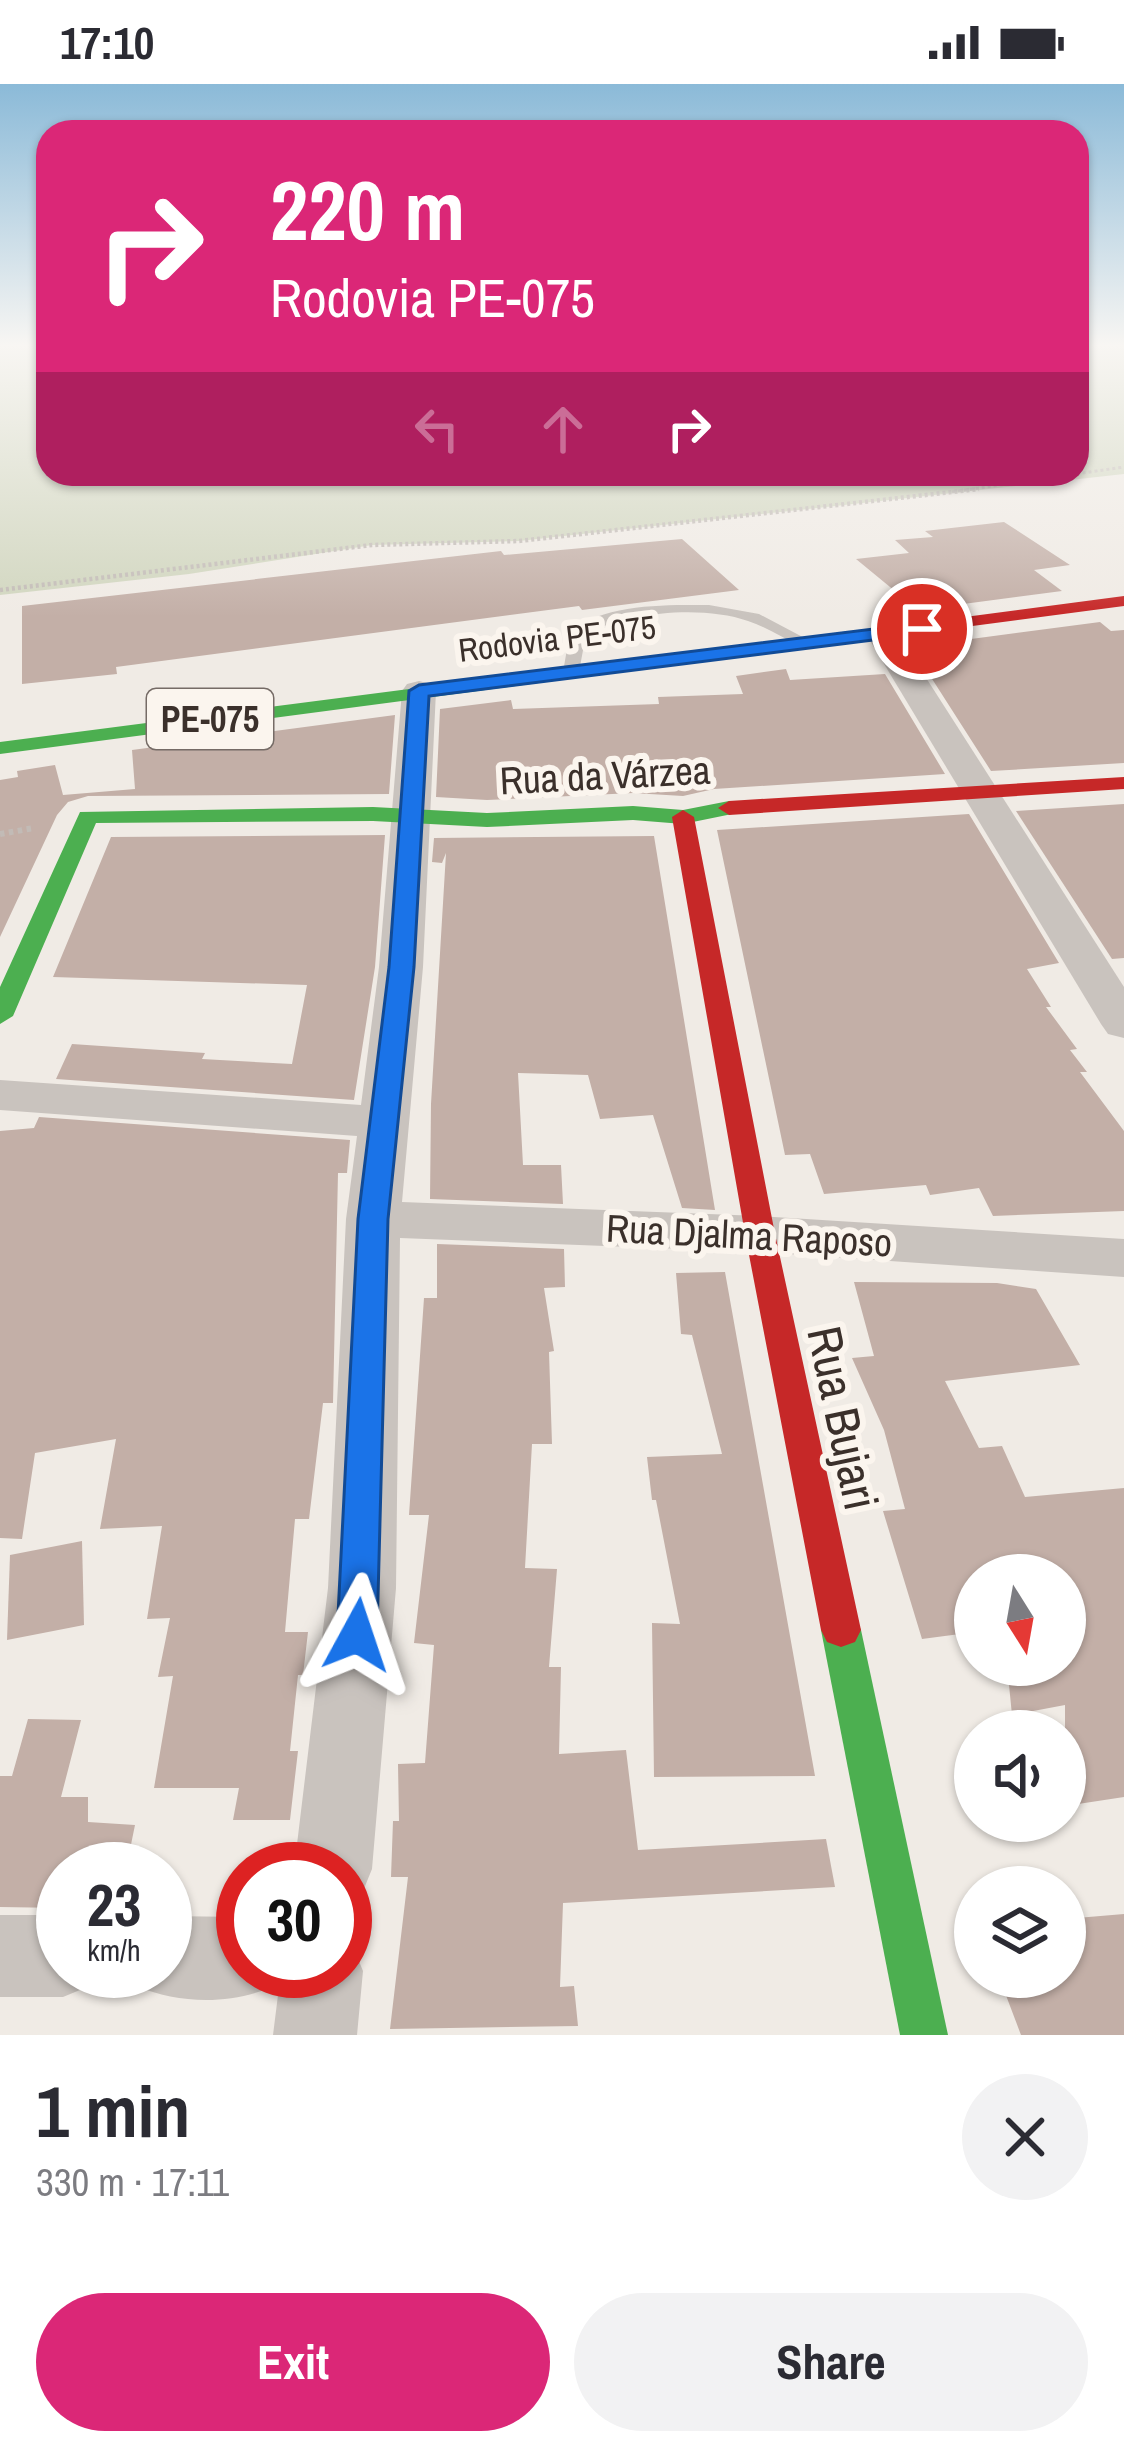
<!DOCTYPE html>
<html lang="en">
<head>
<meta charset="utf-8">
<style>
	body { margin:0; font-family:"Archivo Narrow",sans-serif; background:#f2f2f3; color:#2b2b33; height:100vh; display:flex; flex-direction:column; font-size:45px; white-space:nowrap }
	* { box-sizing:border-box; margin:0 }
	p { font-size:39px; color:#7c7c81 }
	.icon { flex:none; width:66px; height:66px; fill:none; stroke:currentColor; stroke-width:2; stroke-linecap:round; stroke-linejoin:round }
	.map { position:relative; height:1951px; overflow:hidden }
	.details { display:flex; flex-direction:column; background:#fff; flex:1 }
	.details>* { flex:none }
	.hud { position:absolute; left:36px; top:36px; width:1053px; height:366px; border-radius:36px; box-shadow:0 3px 9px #0004; background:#db2777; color:#fff; overflow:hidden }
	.needle { width:78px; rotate:169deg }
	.buttons { position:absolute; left:954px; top:1470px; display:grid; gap:24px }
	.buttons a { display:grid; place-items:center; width:132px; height:132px; border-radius:50%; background:#fff; box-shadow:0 3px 9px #0004; font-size:60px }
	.speed { position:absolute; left:36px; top:1758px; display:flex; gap:24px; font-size:60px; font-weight:700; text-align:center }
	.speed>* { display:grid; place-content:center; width:156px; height:156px; border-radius:50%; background:#fff; box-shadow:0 3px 9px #0004; line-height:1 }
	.speed small { font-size:30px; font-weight:400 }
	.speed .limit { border:18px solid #d22; background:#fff; color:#111 }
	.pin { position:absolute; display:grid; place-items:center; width:102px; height:102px; color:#fff; margin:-51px; border:6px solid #fff; border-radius:50%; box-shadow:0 3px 12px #0007 }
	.me { position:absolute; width:132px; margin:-66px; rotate:5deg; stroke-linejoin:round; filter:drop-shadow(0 0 9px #0008) }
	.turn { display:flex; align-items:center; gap:42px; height:252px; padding:0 36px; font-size:54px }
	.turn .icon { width:156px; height:156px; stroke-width:2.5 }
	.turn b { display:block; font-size:84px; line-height:102px }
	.lanes { display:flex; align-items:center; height:114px; padding:0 36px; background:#0003; justify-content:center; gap:60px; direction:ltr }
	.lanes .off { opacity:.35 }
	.round { display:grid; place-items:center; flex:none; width:126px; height:126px; border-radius:63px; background:#f2f2f3 }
	.overview { display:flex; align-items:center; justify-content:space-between; height:204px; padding:0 36px }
	h1 { font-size:72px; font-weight:700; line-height:90px }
	.cta { display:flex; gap:24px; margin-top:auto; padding:24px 36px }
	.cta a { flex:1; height:138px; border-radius:72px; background:#db2777; color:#fff; font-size:48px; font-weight:700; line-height:138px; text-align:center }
	.cta a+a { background:#f2f2f3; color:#2b2b33 }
	.status { display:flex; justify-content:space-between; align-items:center; height:84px; padding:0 60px; background:#fff; direction:ltr }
	.status svg { height:33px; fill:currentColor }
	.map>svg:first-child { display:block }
	.green { fill:#d1d6bf }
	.building { fill:#c3afa7 }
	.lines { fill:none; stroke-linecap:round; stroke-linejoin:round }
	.path-far2 { stroke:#c2bbb6; stroke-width:3; stroke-dasharray:3 3; stroke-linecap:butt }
	.path-far1 { stroke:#c2bbb6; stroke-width:4.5; stroke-dasharray:3 3; stroke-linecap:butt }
	.path { stroke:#c2bbb6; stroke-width:6; stroke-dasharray:4.5 4.5; stroke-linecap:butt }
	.lane { fill:#c9c3be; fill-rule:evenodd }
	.street { fill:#c9c3be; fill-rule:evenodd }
	.fast { fill:#4caf50; fill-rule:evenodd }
	.jam { fill:#c62828; fill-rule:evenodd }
	.route { fill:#1a73e8; stroke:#114b97; stroke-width:3 }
	.labels { text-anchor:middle; stroke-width:12; stroke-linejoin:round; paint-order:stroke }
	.far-street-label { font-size:33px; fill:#3b302b; stroke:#fbf5ee }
	.shield { fill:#fbf5ee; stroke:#756b66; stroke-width:3 }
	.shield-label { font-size:36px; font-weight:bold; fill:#3b302b }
	.street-label { font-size:39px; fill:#3b302b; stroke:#fbf5ee }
	.near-street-label { font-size:48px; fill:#3b302b; stroke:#fbf5ee }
</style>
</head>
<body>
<div class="status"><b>17:10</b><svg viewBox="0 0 49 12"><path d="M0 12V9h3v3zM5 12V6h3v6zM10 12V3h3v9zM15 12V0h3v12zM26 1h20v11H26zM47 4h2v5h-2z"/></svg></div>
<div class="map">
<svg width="1124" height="1951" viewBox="0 0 1124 1951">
	<rect width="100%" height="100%" fill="#f0ebe5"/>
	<polygon class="green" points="48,259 48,390 1077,390 1077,259 1124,259 1124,390 519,457 372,461 189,490 0,511 0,259"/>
	<g class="building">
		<polygon points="1004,438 1070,481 1034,486 1062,507 918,526 856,475 909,469 895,456 933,453 925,447"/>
		<polygon points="682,455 739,506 582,526 579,522 116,583 117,590 22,600 22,522 501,467 504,471"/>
		<polygon points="1100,538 1111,547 1124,546 1124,679 991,687 927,587 933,587 911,563"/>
		<polygon points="786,585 790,596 885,590 945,690 714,705 683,712 633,709 487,716 436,713 440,625 511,616 513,625 659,620 658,613 743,610 736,592"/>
		<polygon points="395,631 389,710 88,712 68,718 57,731 0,853 0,696 18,693 17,687 55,681 63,711 135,705 132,666"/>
		<polygon points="1124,720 1124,874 1112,875 1016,727"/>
		<polygon points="969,730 1059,879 1027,885 1051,923 1046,923 1077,965 1070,966 1087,988 1080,988 1124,1047 1124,1127 993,1132 979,1104 930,1111 926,1101 824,1110 810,1070 785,1071 717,746"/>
		<polygon points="385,751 375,883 354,1016 56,995 72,960 205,969 202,975 292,980 307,901 53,893 111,753"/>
		<polygon points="654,752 715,1126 682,1124 653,1031 600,1035 588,991 518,989 523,1081 561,1081 563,1120 430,1115 431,1020 446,769 442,779 432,778 434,754"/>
		<polygon points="39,1033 350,1056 347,1089 338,1089 333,1319 323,1319 309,1435 295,1435 285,1548 308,1548 303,1591 298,1591 290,1667 298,1667 290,1736 233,1736 239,1704 154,1704 173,1592 158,1593 170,1534 147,1535 162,1442 100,1445 116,1355 35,1369 22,1455 0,1454 0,1047 34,1044"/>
		<polygon points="437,1160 564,1165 565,1203 544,1204 554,1267 549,1268 552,1360 532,1360 525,1484 557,1485 549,1583 561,1583 559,1670 626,1666 638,1766 826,1755 835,1803 563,1819 560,1903 574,1902 578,1942 390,1945 408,1793 391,1793 393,1737 399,1737 398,1680 425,1679 434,1561 414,1559 429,1431 409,1431 424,1214 437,1214"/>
		<polygon points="725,1188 815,1692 654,1693 652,1539 680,1540 656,1416 652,1416 647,1373 722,1370 692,1251 681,1250 676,1189"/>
		<polygon points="854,1198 997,1199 1036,1205 1080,1281 945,1297 979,1364 1002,1362 1025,1413 1124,1404 1124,1713 1065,1722 1065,1621 1012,1631 1007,1581 1065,1581 1065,1491 975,1491 975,1548 922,1555 883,1427 905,1425 884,1346 852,1274 874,1272"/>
		<polygon points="82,1457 84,1541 7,1556 10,1471"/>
		<polygon points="28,1635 81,1636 61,1713 88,1713 88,1738 135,1741 126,1785 63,1785 63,1824 0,1823 0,1692 12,1692"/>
		<polygon points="1124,1830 1124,1951 1021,1951 999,1893 1065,1893 1065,1835"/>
	</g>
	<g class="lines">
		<polyline class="path-far2" points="952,408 1124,383"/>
		<polyline class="path-far1" points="0,506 372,461 519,457 979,405"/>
		<polyline class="path" points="0,750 34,744"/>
		<path class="lane" d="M709,521L759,530L814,559L800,562C783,554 766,543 748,537C702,521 628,528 586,550L579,588L571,593L563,588L570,548C605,519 666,521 709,521Z"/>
		<g class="street">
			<polygon points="882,540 898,550 1124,903 1124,954 1108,950 1101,940 866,550"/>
			<polygon points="419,597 431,600 436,607 423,883 402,1118 760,1132 1124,1155 1124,1193 760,1168 400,1154 396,1504 372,1785 361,1812 345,1818 345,1785 294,1785 328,1504 346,1135 357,1052 0,1026 0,996 361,1021 379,883 402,607 407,600"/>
			<polygon points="0,1831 63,1831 63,1887 98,1887 92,1901 63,1913 0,1913"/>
			<path d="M165,1832L243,1833V1887H278L272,1903C229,1921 179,1920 136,1902L130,1887H165Z"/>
			<polygon points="345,1855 351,1858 363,1887 357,1951 273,1951 281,1887 345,1887"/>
		</g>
		<g class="fast">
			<polygon points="942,536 948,537 948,545 0,670 0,658"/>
			<polygon points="729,717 737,719 737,729 683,740 633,736 487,743 373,737 96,739 13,932 0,940 0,903 80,728 373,723 487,729 633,722 683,726"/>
			<polygon points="841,1529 855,1534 861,1546 948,1951 900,1951 821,1546 827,1534"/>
		</g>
		<g class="jam">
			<polygon points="1124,512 1124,522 942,546 933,541 942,536"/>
			<polygon points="1124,693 1124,705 729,731 718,724 729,717"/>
			<polygon points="683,726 694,733 775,1150 861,1546 855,1558 841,1563 827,1558 821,1546 745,1150 672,733"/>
		</g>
	</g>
	<linearGradient id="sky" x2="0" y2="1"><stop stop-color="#8bbad8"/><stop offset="0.49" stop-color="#f8f6f3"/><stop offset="1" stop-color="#f8f6f3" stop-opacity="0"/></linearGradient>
	<rect width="1124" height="533" fill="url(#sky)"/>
	<polygon class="route" points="922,539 931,545 928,549 429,612 414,883 388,1135 377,1551 371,1563 357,1568 343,1563 337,1551 358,1135 389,883 409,607 419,601"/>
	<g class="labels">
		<g class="far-street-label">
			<text transform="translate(557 554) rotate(-7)" y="12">Rodovia PE-075</text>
		</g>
		<rect class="shield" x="147" y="605" width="126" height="60" rx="9"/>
		<g class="shield-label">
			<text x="210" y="648">PE-075</text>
		</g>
		<g class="street-label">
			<text transform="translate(605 691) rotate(-3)" y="14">Rua da Várzea</text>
			<text transform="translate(749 1151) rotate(3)" y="14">Rua Djalma Raposo</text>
		</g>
		<g class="near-street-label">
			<text transform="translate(843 1334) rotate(78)" y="17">Rua Bujari</text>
		</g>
	</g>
</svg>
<div class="buttons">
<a><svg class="needle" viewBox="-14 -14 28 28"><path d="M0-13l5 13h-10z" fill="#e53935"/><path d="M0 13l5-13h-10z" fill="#7c7c81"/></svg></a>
<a><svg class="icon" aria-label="sound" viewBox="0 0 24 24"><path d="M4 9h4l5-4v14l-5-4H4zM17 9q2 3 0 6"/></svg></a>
<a><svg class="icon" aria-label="layers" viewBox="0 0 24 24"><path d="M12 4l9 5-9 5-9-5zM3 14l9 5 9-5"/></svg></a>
</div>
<div class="speed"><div>23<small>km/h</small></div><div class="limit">30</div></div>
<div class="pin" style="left:922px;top:545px;background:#d93025"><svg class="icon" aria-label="arrive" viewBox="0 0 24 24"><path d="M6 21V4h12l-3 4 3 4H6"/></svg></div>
<svg class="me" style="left:357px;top:1551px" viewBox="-20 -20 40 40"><path d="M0-17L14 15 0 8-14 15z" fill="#1a73e8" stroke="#fff" stroke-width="4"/></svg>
<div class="hud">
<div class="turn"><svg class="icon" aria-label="right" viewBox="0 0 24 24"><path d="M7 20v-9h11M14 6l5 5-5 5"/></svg><div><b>220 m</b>Rodovia PE-075</div></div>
<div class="lanes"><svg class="icon off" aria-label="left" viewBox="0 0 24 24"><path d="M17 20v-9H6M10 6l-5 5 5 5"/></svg><svg class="icon off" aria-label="ahead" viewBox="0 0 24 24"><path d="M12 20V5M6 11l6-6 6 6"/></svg><svg class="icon" aria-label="right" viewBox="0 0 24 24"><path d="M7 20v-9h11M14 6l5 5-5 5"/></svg></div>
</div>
</div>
<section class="details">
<div class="overview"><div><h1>1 min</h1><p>330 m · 17:11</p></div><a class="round"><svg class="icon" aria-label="close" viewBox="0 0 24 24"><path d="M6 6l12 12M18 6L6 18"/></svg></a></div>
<div class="cta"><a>Exit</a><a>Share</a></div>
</section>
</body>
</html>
